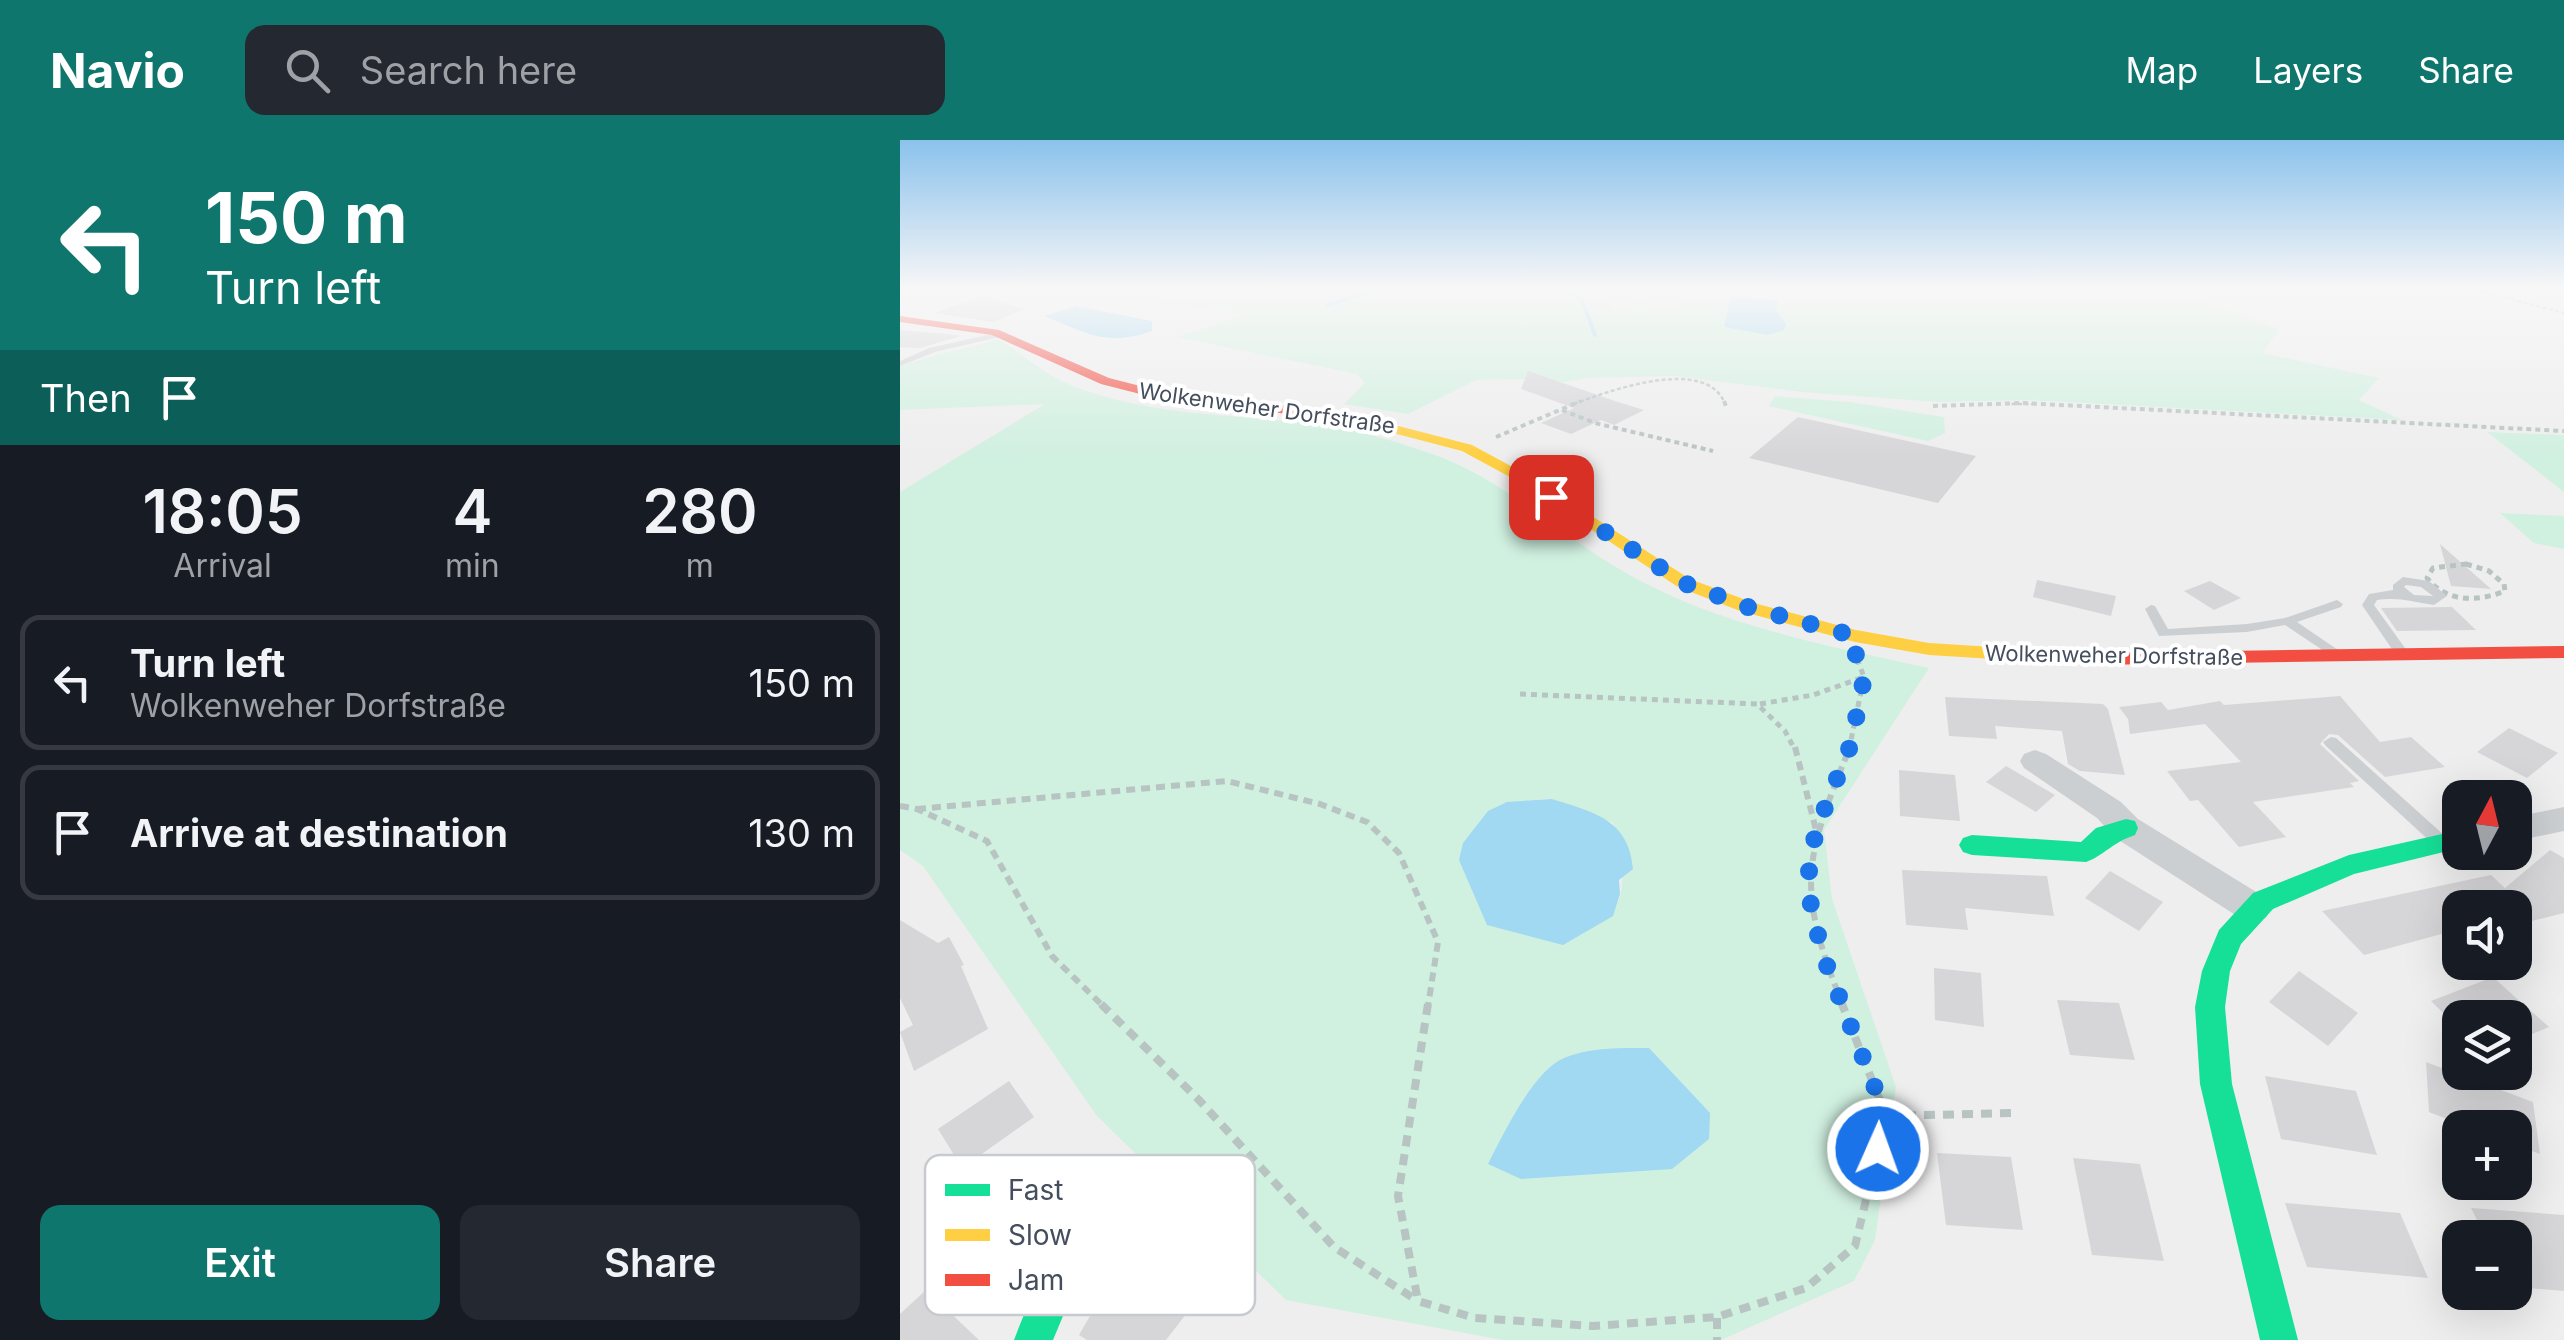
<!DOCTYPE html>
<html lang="en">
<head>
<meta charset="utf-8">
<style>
	body { margin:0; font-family:Inter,sans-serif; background:#242831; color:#f1f3f6; height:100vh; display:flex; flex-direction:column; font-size:38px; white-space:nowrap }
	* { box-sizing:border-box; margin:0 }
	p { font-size:32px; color:#9ea1a6 }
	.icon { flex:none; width:55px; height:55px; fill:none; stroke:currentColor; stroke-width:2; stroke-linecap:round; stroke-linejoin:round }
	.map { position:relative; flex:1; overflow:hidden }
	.details { display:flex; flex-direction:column; background:#171b24; width:900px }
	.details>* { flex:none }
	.hud { background:#0f766e; color:#fff; overflow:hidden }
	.needle { width:65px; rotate:7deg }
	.buttons { position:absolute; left:1542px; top:640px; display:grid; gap:20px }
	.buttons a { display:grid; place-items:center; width:90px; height:90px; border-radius:20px; background:#171b24; box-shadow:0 10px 40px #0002; font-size:50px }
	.pin { position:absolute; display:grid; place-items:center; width:85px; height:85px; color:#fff; margin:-42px; border-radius:20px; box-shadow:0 5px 15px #0006 }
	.me { position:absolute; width:110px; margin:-55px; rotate:2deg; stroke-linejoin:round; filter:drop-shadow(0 0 8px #0008) }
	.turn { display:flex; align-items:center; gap:35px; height:210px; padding:0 40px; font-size:45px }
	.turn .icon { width:130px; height:130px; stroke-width:2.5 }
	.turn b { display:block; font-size:70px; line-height:85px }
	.then { display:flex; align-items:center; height:95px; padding:0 40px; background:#0003; gap:20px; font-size:38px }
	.eta { display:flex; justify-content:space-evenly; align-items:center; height:170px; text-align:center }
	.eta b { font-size:60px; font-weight:600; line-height:70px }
	.button { display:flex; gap:20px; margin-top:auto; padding:20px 40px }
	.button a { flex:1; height:115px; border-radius:20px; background:#0f766e; color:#fff; font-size:40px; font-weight:600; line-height:115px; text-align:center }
	.button a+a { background:#242831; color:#f1f3f6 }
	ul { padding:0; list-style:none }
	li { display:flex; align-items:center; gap:30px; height:135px; margin:0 20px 15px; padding:0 20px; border:5px solid #363941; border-radius:20px }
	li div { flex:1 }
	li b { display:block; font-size:38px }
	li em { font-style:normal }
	header { display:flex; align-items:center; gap:60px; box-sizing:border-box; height:140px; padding:0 50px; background:#0f766e; color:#fff }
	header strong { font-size:48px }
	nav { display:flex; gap:55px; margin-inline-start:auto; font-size:35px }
	.search { width:700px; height:90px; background:#242831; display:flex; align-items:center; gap:25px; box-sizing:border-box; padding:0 35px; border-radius:20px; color:#9ea1a6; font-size:38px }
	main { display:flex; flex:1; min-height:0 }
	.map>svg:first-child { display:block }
	.green { fill:#d0f0e0; fill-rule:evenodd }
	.water { fill:#a1d8f2 }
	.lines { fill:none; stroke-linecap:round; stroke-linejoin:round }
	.stream { stroke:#a1d8f2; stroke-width:4 }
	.building { fill:#d6d6d9 }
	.path-far4 { stroke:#b7c4c2; stroke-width:2.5; stroke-dasharray:4 2.5; stroke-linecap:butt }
	.path-far3 { stroke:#b7c4c2; stroke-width:4; stroke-dasharray:5 4; stroke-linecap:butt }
	.path-far2 { stroke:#b7c4c2; stroke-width:5; stroke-dasharray:6 5; stroke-linecap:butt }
	.path-far1 { stroke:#b7c4c2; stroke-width:6; stroke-dasharray:9 6; stroke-linecap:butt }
	.path { stroke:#b7c4c2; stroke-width:8; stroke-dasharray:11 8; stroke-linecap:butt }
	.lane { fill:#cccfd2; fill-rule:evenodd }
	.street { fill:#cccfd2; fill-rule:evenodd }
	.fast { fill:#16e098; fill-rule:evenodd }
	.slow { fill:#ffcf43; fill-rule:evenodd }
	.jam { fill:#f24e42; fill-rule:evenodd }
	.route { stroke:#1a73e8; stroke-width:18; stroke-dasharray:0 32.4 }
	.labels { text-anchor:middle; stroke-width:8; stroke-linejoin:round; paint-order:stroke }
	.far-street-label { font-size:22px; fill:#444e5c; stroke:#fff }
	.key { fill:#fff; stroke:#c7cace; stroke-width:2.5 }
	.key-label { font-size:28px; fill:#444e5c }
</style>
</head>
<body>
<header>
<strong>Navio</strong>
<div class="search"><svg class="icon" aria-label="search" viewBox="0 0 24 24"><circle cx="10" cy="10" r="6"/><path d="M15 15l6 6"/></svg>Search here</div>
<nav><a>Map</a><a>Layers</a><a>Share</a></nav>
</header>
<main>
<section class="details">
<div class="hud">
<div class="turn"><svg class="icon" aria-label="left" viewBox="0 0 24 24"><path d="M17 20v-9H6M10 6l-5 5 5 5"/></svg><div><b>150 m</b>Turn left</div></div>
<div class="then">Then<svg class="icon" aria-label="arrive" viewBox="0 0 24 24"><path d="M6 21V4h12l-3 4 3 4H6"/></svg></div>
</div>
<div class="eta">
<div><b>18:05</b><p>Arrival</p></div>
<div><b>4</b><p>min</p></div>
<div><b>280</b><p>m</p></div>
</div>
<ul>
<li><svg class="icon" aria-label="left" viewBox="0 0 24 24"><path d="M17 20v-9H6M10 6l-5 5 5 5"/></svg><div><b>Turn left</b><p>Wolkenweher Dorfstraße</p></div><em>150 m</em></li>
<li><svg class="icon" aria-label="arrive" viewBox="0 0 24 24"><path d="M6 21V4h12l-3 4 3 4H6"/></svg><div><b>Arrive at destination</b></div><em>130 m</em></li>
</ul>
<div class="button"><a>Exit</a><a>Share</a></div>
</section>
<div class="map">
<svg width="1664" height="1200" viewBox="0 0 1664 1200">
	<rect width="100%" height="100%" fill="#efeeee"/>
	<g class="green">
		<polygon points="176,148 706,148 701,151 715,170 731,170 737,150 731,148 749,148 746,166 775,167 787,148 1284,148 1283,155 1380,189 1362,213 1479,238 1459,260 1502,280 1125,260 1037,262 902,252 774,236 690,238 653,244 627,239 576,240 508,274 444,264 465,243 457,234 277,197 347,174 197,154"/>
		<path d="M98,199C121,213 143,233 168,244C244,276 335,274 415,284C455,289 495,301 532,314C606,340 659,395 726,433C819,486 926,505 1029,528L924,690L932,759L996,947L975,1100L954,1141L821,1200H603L386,1160L197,976L23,726L0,710V352L145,264L0,270V227C32,213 65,210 98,199ZM652,659L713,683C718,709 731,747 713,770L563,703C593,667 605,660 652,659Z"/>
		<polygon points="875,256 950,262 1044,277 1045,293 1028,301 869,266"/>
		<polygon points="1587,292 1664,295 1664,352"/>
		<polygon points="1600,373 1664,376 1664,409 1634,403"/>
	</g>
	<g class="water">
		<polygon points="836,157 878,160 876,170 886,184 884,190 868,195 824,187 830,159"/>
		<path d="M176,166L252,181V191C205,207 188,193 144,176Z"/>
		<path d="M652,659C693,672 729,679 733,729L719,740L720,754L713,776L663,805L587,785L559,720L563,703L588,671L607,662Z"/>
		<path d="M749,908L810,973L809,999L772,1029L621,1039L588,1024C603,995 633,931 664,918C690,907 722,908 749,908Z"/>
	</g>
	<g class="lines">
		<g class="stream">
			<polyline points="666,148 682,160 695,195"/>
			<polyline points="428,165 483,148"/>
		</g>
	</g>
	<g class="building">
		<polygon points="84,156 124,169 94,182 34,173"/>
		<polygon points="0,190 47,194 61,196 20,208 0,207"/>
		<polygon points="628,231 715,261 744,270 714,285 701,280 671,294 641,283 674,268 621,249"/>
		<polygon points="898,277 1076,316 1038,363 849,318"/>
		<polygon points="1540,404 1591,449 1551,446"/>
		<polygon points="1137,440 1216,456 1211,476 1133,457"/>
		<polygon points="1310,441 1341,458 1314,470 1284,451"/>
		<polygon points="1552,467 1576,490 1497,491 1481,468"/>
		<polygon points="1440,556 1480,602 1511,597 1545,627 1485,637 1438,595 1429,594 1420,604 1459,641 1450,643 1454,647 1353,662 1386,697 1339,707 1298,660 1290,661 1267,631 1341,622 1305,584 1230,594 1228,579 1219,567 1261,562 1268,570 1320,561 1324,565"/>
		<polygon points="1045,557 1203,564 1208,569 1225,635 1180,631 1168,624 1162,591 1095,586 1097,599 1049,596"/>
		<polygon points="1609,588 1658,613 1627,638 1577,612"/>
		<polygon points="1106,626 1155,655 1136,672 1086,642"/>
		<polygon points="999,630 1055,635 1060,681 1000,676"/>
		<polygon points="1650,710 1664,718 1664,773 1615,785 1615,768 1560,768 1560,789 1464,815 1422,771 1591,735 1605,748"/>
		<polygon points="1002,730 1147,736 1154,776 1065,768 1068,790 1006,785"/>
		<polygon points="1210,731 1263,762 1239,791 1185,758"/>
		<polygon points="0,780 38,803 49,797 64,825 61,826 88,889 14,931 0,892 13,885 0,858"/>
		<polygon points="1034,828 1081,833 1084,887 1035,880"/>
		<polygon points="1399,831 1458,873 1428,906 1369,862"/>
		<polygon points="1593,837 1615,857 1649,887 1615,901 1615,878 1548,878 1531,861"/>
		<polygon points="1157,860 1219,863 1235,920 1170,915"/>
		<polygon points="1526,922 1633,962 1640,1014 1615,1005 1615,988 1570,988 1529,972"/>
		<polygon points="1365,936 1456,951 1477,1015 1381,999"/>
		<polygon points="109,941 134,977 62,1028 38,989"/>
		<polygon points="1037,1013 1111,1017 1123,1090 1046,1085"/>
		<polygon points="1173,1018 1240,1024 1264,1121 1192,1115"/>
		<polygon points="1385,1063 1500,1073 1528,1138 1407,1127"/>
		<polygon points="1571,1068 1664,1075 1664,1151 1615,1147 1615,1098 1586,1098"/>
		<polygon points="226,1113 300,1156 266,1200 187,1200 179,1195"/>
		<polygon points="26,1150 79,1200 0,1200 0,1174"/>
	</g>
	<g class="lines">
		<g class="path-far4">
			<polyline points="1567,148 1664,173"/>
			<polyline points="0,150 88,152"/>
			<path d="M674,264C708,251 807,215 825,264"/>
			<polyline points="1105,264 1133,264"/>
		</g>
		<g class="path-far3">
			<polyline points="824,261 826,266"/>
			<polyline points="1033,266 1122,263 1664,291"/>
			<polyline points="662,270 695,283 813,311"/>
			<polyline points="596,297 681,261"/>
		</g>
		<g class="path-far2">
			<path d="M1566,424L1589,431L1604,444L1605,451C1577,462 1547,463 1527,438L1533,428Z"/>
			<polyline points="620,554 857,564 885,591 895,610"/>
			<polyline points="860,564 913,555 964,537"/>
			<polyline points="949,610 964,537 957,519"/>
		</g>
		<g class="path-far1">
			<polyline points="895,607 916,690"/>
			<polyline points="0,666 17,669 87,701 152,816 203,866"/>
			<polyline points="17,669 327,641 420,664 467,682 499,713 538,802 528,866"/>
			<path d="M943,866C896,747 903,723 950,607"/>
		</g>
		<g class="path">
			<polyline points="201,864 298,959 434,1107 518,1161"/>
			<polyline points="528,864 498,1056 518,1161 575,1178 693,1186 817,1177 906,1148 955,1106 986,976 942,864"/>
			<polyline points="986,976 1113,973"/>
			<polyline points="817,1178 817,1200"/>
		</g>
		<g class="lane">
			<polygon points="101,192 104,196 35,212 0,226 0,221 29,208"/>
			<path d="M1503,437L1529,441L1547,456L1534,465C1511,462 1501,457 1477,460L1474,465L1510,515L1503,519L1498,518L1462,465L1469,454L1493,450V445ZM1506,445L1521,447L1533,456L1514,455L1504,447Z"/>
			<polygon points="1437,460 1443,464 1441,467 1397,482 1444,514 1446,517 1444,520 1439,521 1385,485 1347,492 1259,496 1245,469 1251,465 1255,466 1268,489 1347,484 1385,478"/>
			<polygon points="1431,597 1436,598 1545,696 1547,700 1545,704 1533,704 1426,606 1423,602"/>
		</g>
		<g class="street">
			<polygon points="1135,610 1146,614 1221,662 1238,679 1366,758 1371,768 1366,778 1353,783 1340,778 1214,697 1197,678 1124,628 1120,621 1124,614"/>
			<polygon points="1664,667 1664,691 1615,701 1615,677"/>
		</g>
		<g class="fast">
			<path d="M1226,679L1235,681L1238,688L1235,695C1213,702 1203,716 1186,722L1072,715L1063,712L1059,705L1063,698L1072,695L1181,702L1196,688Z"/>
			<polygon points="1560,690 1560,708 1454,734 1373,769 1341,804 1330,831 1325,867 1332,944 1398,1200 1360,1200 1300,944 1295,867 1302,831 1319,790 1353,753 1449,715"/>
			<path d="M193,1079L206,1084L211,1097L206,1110L173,1152L153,1200H114C129,1162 153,1095 193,1079Z"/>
		</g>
		<polygon class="slow" points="456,275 572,305 631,337 790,439 854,463 956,490 1029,503 1192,513 1202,519 1192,525 1029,515 955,502 840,471 778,447 621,343 562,311 451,282 449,279"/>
		<g class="jam">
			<polygon points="0,176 99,190 209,238 248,248 456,275 463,279 456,283 248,256 201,244 92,195 0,182"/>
			<polygon points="1664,506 1664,518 1192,525 1182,519 1192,513"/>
		</g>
	</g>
	<linearGradient id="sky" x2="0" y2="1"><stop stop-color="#8bc2ec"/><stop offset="0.47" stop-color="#f8f7f7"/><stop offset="1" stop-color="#f8f7f7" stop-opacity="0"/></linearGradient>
	<rect width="1664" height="316" fill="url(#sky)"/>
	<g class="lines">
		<polyline class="route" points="651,357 784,443 848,467 955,496 954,509 964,538 951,604 916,690 909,730 911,768 924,818 986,976 978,1009"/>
	</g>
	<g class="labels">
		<g class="far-street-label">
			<text transform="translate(367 268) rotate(8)" y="8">Wolkenweher Dorfstraße</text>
			<text transform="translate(1214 515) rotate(1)" y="8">Wolkenweher Dorfstraße</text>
		</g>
	</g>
	<rect x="25" y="1015" width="330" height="160" rx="15" class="key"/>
	<rect x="45" y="1044" width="45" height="12" fill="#16e098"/>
	<rect x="45" y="1089" width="45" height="12" fill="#ffcf43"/>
	<rect x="45" y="1134" width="45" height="12" fill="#f24e42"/>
	<g class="key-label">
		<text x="108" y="1060">Fast</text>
		<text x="108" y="1105">Slow</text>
		<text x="108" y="1150">Jam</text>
	</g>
</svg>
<div class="buttons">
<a><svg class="needle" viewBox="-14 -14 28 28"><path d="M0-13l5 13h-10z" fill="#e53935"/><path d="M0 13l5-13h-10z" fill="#9ea1a6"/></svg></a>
<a><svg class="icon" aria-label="sound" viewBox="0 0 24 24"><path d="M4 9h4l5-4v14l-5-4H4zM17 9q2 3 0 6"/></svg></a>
<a><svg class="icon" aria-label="layers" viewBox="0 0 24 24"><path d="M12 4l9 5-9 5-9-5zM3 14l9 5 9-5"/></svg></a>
<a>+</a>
<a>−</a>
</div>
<div class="pin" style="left:651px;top:357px;background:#d93025"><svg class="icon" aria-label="arrive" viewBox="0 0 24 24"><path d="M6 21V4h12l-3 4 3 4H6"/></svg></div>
<svg class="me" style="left:978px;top:1009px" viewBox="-20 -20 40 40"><circle r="17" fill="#1a73e8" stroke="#fff" stroke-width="3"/><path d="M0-11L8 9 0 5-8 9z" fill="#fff"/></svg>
</div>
</main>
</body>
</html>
